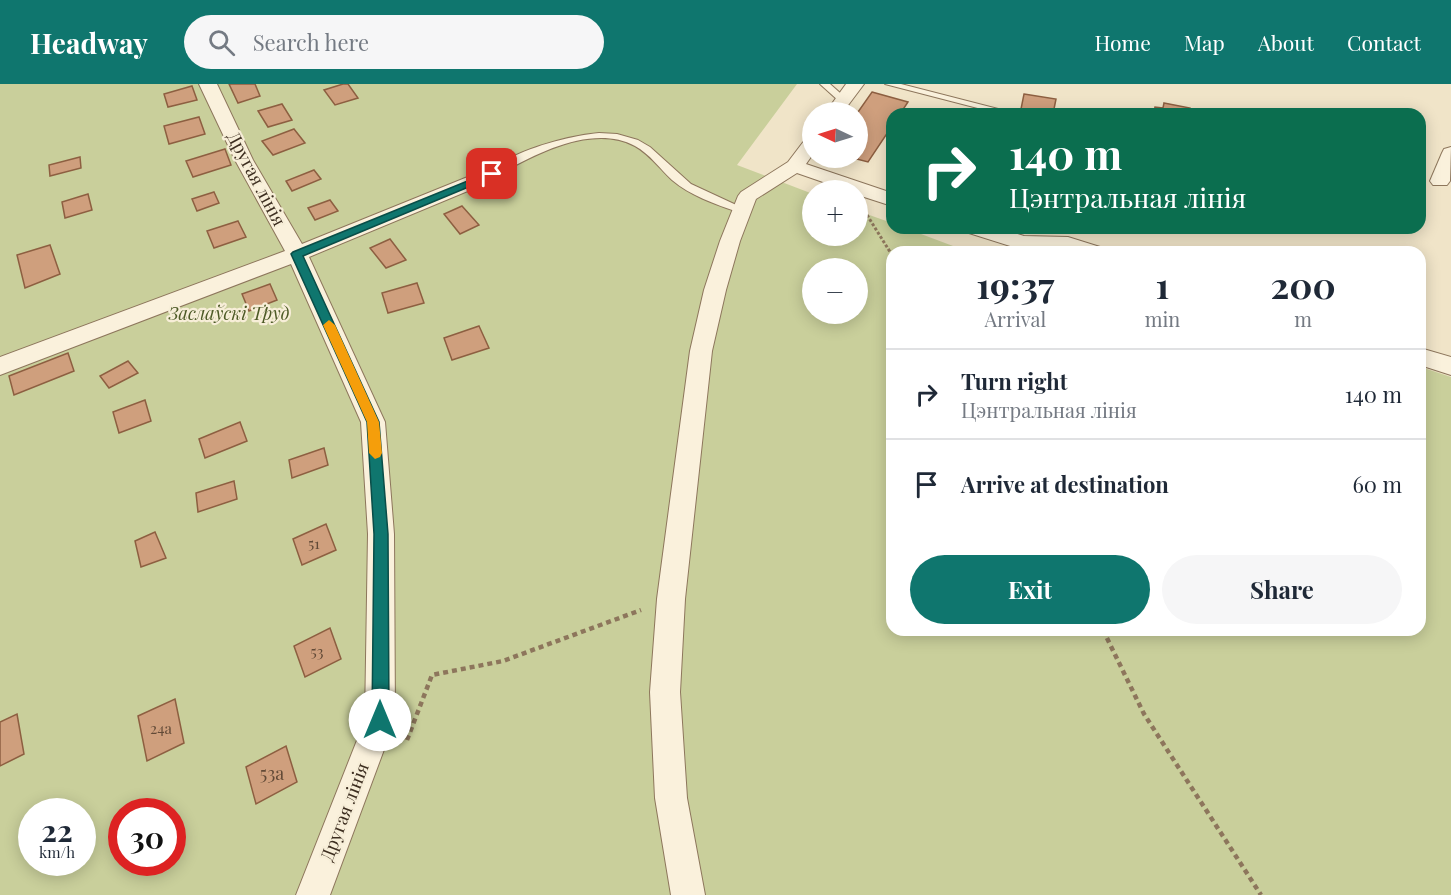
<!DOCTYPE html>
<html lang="en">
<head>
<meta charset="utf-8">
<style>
	body { margin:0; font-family:"Playfair Display",serif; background:#f6f6f7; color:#1f2937; height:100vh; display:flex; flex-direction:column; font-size:22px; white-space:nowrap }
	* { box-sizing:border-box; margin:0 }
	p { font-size:20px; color:#747a83 }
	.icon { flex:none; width:33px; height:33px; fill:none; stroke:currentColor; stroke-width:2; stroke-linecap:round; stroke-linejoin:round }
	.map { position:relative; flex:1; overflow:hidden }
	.sheet { position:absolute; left:886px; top:162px; width:540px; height:390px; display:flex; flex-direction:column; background:#fff; border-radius:18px; box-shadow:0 3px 15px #0003 }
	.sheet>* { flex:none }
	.guide { position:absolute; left:886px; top:24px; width:540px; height:126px; border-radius:18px; box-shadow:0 3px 15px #0003; background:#0b6e4f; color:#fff; overflow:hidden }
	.needle { width:39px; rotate:274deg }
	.controls { position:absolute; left:802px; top:18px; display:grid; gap:12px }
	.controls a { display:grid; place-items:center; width:66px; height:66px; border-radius:50%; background:#fff; box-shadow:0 3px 15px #0003; font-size:30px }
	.speed { position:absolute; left:18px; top:714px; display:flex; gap:12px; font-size:30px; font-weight:700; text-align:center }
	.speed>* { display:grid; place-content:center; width:78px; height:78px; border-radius:50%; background:#fff; box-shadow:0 3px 15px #0003; line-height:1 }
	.speed small { font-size:15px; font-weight:400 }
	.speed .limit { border:9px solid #d22; background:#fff; color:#111 }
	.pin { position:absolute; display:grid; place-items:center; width:51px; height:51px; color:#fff; margin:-26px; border-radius:12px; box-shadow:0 3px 9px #0006 }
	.me { position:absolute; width:66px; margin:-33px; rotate:0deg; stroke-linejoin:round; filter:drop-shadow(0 0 4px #0008) }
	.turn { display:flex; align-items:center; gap:21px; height:126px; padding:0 24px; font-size:27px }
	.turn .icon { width:78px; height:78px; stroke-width:2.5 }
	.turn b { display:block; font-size:42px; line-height:51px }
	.eta { display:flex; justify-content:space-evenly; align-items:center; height:102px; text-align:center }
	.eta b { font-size:36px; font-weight:700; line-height:42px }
	.cta { display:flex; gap:12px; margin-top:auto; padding:12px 24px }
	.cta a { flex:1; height:69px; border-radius:36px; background:#0f766e; color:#fff; font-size:24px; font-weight:700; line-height:69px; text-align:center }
	.cta a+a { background:#f6f6f7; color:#1f2937 }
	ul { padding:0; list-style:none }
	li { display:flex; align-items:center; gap:18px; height:90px; padding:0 24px; border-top:2px solid #e0e1e3 }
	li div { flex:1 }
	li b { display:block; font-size:22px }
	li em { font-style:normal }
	header { display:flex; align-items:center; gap:36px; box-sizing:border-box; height:84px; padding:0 30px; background:#0f766e; color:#fff }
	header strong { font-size:28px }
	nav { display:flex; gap:33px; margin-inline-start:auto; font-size:21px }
	.search { width:420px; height:54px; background:#f6f6f7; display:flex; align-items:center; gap:15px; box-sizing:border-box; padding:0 21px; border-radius:33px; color:#747a83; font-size:22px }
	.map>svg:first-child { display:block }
	.green { fill:#c9cf9b; fill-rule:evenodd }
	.building { fill:#cf9f7d; stroke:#8d5f41; stroke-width:1.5 }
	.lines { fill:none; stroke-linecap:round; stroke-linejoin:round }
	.lane-casing { stroke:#8d765c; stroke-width:2 }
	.street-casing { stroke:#8d765c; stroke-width:2 }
	.path-far1 { stroke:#8d765c; stroke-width:3; stroke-dasharray:3 2; stroke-linecap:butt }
	.path { stroke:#8d765c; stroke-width:4.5; stroke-dasharray:5 4; stroke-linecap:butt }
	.lane { fill:#faf1dc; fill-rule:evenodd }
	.street { fill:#faf1dc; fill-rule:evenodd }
	.route { fill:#0f766e; stroke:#0a4d48; stroke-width:1.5 }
	.slow { fill:#f59e0b }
	.labels { text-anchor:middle; stroke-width:4.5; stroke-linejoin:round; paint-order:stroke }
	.number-label { font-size:15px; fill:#624a37 }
	.street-label { font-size:18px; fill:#3d2e20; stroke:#f7eed8 }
	.park-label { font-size:18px; font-style:italic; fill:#4d5a26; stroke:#f7eed8 }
	.near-number-label { font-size:18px; fill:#624a37 }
</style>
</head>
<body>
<header>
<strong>Headway</strong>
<div class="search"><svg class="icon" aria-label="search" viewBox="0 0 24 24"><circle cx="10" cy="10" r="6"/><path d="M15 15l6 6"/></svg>Search here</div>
<nav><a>Home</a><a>Map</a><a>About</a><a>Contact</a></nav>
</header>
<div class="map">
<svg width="1451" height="811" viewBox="0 0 1451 811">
	<rect width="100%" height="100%" fill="#f0e4c8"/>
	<path class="green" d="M0,0H797L737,81L813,110V152H858V127L892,139V144H905L969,168H892V546H1420L1421,283L1451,293V811H0ZM813,184H858V230H813ZM32,728H82V778H32ZM122,728H172V778H122Z"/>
	<g class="building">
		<polygon points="229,0 255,0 260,12 238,19"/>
		<polygon points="343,0 348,0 358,14 335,21 324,6"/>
		<polygon points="192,2 197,16 168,23 164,10"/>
		<polygon points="872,8 908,18 900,30 892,30 892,42 868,78 853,74 858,74 858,28"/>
		<polygon points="1024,10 1056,15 1053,30 1020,30"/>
		<polygon points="1164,19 1190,24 1189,30 1192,30 1144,30 1145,26 1154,28 1155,23 1163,24"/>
		<polygon points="282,20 292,36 268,43 258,27"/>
		<polygon points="1320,26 1323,30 1280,30 1278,27"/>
		<polygon points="199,33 205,50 169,60 164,42"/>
		<polygon points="294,45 305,59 273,71 262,57"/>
		<polygon points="225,65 231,81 193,93 186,77"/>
		<polygon points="80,73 81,84 50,92 49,81"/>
		<polygon points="314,86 321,95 292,107 286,97"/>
		<polygon points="214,108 219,119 197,127 192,115"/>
		<polygon points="88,110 92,126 65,134 62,118"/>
		<polygon points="330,116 338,127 315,136 308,124"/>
		<polygon points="462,122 479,141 460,150 444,130"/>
		<polygon points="238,137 246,153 214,164 207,147"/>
		<polygon points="390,155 406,176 386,184 370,164"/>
		<polygon points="50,161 60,190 25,204 17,171"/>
		<polygon points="417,199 424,219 388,229 382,209"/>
		<polygon points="270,200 277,216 249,227 242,210"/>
		<polygon points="479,242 489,264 452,276 444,254"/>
		<polygon points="68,269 74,287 14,311 9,292"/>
		<polygon points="128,277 138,289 109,304 100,292"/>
		<polygon points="145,316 151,337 119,349 113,328"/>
		<polygon points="240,338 247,357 205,374 199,355"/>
		<polygon points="324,364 328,381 292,394 289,376"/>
		<polygon points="234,397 237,415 198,428 196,409"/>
		<polygon points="326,440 336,466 302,481 293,455"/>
		<polygon points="155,448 166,474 141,483 135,457"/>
		<polygon points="330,544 341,575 305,593 294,562"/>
		<polygon points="175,615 184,659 147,677 138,632"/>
		<polygon points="17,630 24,670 0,682 0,638"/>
		<polygon points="286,662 297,698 256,720 246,683"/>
	</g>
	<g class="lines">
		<defs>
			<g id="lane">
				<polygon points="820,0 830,0 848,16 840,18"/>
				<polygon points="885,0 901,0 1002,26 997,29"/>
				<path d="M599,49L617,50L638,56L650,63L691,100L747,126L742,129L738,128C715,120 691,112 672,96C660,85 650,70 635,62C592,39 533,71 496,92L492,93L487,90C510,67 567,52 599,49Z"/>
			</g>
			<g id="street">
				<polygon points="199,0 217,0 253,76 302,160 485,86 499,86 501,90 499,94 309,173 385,338 394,450 395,636 330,811 296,811 365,636 368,450 361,338 291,180 0,291 0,273 285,167 235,76"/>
				<polygon points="846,0 864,0 843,28 826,28"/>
				<polygon points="813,52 813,70 806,80 892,109 892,122 858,111 858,106 846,106 797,89 756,115 740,157 726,206 712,267 685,515 680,608 687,714 705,811 671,811 655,714 650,608 657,515 690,267 704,206 720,157 738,112 741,108 788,78 807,53"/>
				<polygon points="1451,63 1450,97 1447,101 1433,101 1430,97 1442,69 1444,65"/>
				<polygon points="966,144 998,144 1024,152 1068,153 1100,163 1103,168 1023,166 969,149"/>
				<polygon points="1420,264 1451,273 1451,291 1420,281"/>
			</g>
		</defs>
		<use href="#lane" class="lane-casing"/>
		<use href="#street" class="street-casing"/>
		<polyline class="path-far1" points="867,131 892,171"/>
		<g class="path">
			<polyline points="1103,546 1144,630 1261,811"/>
			<polyline points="407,656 432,591 503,577 641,526"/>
		</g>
		<use href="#lane" class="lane"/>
		<use href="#street" class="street"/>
	</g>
	<polygon class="route" points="492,87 495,88 495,92 303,172 379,338 388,450 389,636 386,641 380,644 375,641 372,636 374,450 367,338 291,170 293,168"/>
	<polygon class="slow" points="329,236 335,241 379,338 382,369 380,373 375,375 369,369 367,338 323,241"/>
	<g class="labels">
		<g class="number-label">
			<text x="314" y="465">51</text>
			<text x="317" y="573">53</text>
			<text x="161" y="650">24а</text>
		</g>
		<g class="street-label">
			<text transform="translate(256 95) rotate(62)" y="6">Другая лінія</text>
			<text transform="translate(345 728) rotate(-69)" y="6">Другая лінія</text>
		</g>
		<g class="park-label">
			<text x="229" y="236">Заслаўскі Труд</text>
		</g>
		<g class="near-number-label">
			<text x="272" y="696">53а</text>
		</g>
	</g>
</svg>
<div class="controls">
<a><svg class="needle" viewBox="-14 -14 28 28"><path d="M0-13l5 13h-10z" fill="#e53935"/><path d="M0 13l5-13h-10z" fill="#747a83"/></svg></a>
<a>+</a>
<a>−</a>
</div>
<div class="speed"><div>22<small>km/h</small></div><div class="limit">30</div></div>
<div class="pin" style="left:492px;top:90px;background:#d93025"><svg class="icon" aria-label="arrive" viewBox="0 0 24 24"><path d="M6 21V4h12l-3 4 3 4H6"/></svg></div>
<svg class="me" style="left:380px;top:636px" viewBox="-20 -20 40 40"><circle r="19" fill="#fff"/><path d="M0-13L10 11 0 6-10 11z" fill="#0f766e"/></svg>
<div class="guide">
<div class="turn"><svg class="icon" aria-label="right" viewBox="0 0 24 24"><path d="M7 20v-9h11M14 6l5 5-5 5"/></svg><div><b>140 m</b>Цэнтральная лінія</div></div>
</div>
<section class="sheet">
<div class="eta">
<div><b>19:37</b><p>Arrival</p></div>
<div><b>1</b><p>min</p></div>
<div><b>200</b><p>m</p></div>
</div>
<ul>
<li><svg class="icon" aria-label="right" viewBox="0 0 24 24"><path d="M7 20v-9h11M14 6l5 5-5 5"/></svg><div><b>Turn right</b><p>Цэнтральная лінія</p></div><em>140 m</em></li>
<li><svg class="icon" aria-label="arrive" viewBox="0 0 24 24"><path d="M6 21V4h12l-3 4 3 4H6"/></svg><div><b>Arrive at destination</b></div><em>60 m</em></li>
</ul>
<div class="cta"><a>Exit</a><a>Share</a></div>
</section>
</div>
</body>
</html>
